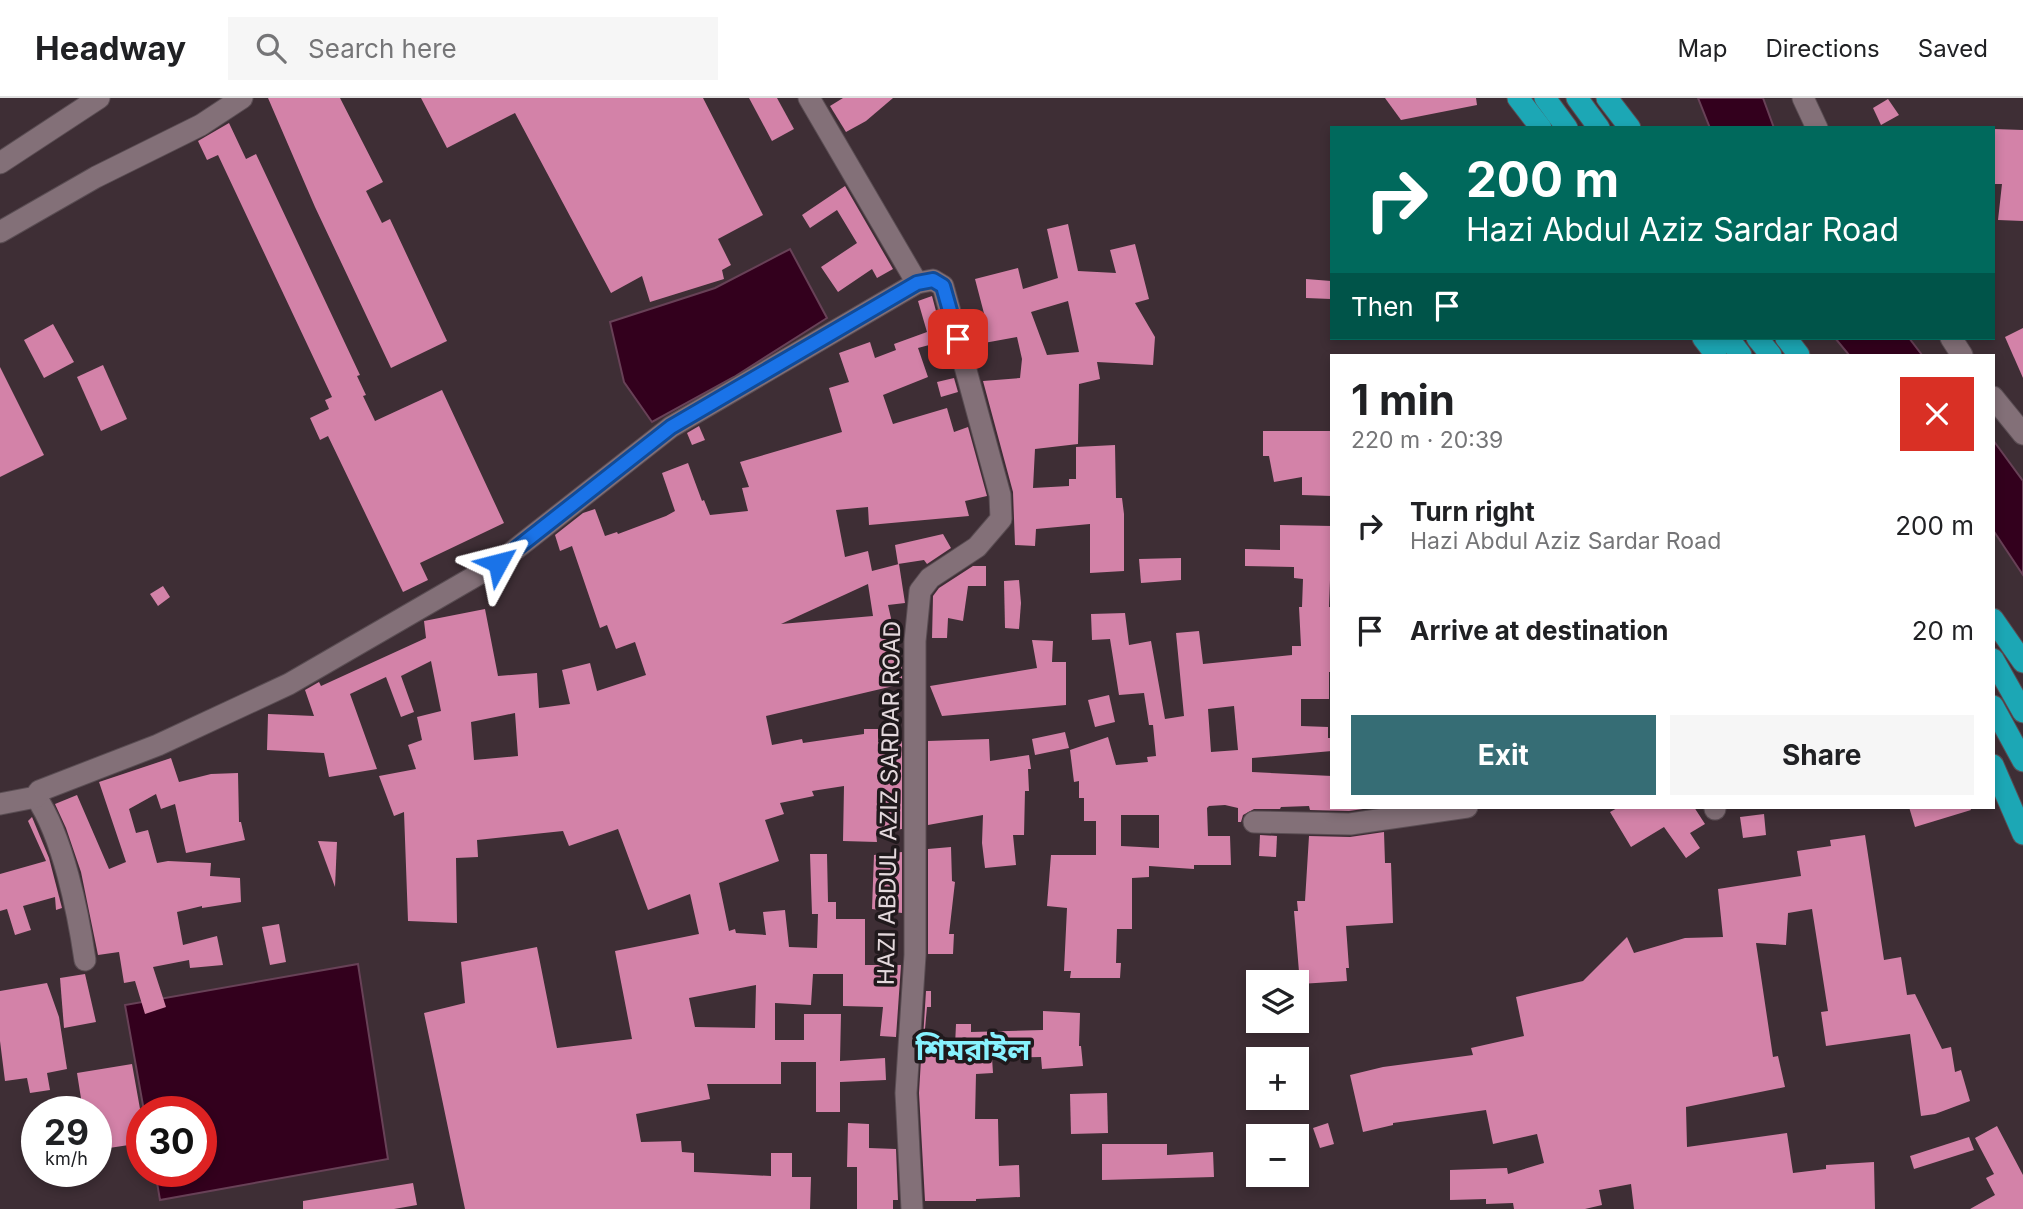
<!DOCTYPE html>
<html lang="en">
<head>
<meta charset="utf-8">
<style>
	body { margin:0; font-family:Inter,"Noto Sans Bengali",sans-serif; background:#f6f6f6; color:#202124; height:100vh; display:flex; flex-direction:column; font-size:26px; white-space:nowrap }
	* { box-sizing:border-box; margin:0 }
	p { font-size:23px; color:#757577 }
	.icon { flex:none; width:38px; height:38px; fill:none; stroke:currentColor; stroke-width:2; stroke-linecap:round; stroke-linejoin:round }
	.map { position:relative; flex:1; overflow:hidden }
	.drawer { position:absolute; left:1330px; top:256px; width:665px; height:455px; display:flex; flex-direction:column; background:#fff; border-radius:0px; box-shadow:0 4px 10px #0003 }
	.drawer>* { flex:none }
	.hud { position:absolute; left:1330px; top:28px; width:665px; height:214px; border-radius:0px; box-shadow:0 4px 10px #0003; background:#00695c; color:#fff; overflow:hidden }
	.tools { position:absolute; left:1246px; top:872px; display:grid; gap:14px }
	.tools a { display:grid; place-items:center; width:63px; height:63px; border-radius:0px; background:#fff; box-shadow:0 4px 10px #0003; font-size:35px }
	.speed { position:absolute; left:21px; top:998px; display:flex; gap:14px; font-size:35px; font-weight:700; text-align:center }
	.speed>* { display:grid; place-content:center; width:91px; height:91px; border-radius:50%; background:#fff; box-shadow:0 4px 10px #0003; line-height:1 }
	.speed small { font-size:18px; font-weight:400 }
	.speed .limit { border:10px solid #d22; background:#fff; color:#111 }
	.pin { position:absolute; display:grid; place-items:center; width:60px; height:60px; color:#fff; margin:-30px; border-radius:14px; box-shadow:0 4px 10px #0006 }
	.me { position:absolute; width:77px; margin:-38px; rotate:52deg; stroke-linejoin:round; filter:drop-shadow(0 0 5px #0008) }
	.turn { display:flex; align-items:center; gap:24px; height:147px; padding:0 21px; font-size:32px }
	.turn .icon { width:91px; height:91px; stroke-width:2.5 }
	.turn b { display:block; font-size:49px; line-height:60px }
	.then { display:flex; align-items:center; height:66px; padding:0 21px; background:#0003; gap:14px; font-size:26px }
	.round { display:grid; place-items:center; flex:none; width:74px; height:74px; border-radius:0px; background:#f6f6f6 }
	.head { display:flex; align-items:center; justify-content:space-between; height:119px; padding:0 21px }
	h1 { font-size:42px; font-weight:700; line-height:52px }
	.button { display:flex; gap:14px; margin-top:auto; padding:14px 21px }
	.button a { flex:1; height:80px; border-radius:0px; background:#366d75; color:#fff; font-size:28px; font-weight:700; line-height:80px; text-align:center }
	.button a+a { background:#f6f6f6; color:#202124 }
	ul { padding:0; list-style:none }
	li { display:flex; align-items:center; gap:21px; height:105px; padding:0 21px }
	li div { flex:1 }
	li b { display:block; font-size:26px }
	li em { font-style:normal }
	header { display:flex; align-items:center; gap:42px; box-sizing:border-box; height:98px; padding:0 35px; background:#fff; border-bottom:2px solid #e0e0e0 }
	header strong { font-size:33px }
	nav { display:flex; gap:38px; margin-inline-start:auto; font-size:24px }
	.search { width:490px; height:63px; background:#f6f6f6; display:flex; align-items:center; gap:18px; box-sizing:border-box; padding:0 24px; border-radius:0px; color:#757577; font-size:26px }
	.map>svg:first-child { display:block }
	.water { fill:#33001d; stroke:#684157; stroke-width:2 }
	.building { fill:#d382a8; fill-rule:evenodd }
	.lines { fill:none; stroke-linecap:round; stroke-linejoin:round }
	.minor-casing { stroke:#5a4d53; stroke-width:23 }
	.highway-casing { stroke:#5a4d53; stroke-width:23 }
	.minor { stroke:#837078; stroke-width:21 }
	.highway { stroke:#1ca7b5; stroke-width:21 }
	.route-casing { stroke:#114b97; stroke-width:18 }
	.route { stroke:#1a73e8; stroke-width:12 }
	.labels { text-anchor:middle; stroke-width:7; stroke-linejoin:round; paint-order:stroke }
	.street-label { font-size:23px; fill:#e4d9dd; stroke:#20191c }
	.district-label { font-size:30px; font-weight:bold; fill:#87f1fe; stroke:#20191c }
</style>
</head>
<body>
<header>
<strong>Headway</strong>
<div class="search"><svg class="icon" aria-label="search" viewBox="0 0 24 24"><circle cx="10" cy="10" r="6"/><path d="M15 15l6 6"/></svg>Search here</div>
<nav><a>Map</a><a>Directions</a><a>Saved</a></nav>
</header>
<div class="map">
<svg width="2023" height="1111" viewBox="0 0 2023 1111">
	<rect width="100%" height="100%" fill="#3e2e35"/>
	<g class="water">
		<polygon points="1698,0 1763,0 1774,30 1710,30"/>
		<polygon points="790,151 827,220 734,279 652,324 624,284 610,224 715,190"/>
		<polygon points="1835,240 1909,240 1922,257 1849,257"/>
		<polygon points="1993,342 2023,383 2023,477 1993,432"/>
		<polygon points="358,866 388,1061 160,1102 155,1073 201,1073 201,1013 144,1013 125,907"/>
	</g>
	<g class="building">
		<polygon points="268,0 340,0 383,84 366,93 382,125 390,121 447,243 391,270 315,109"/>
		<polygon points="421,0 703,0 763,117 718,141 731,167 722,172 724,181 650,204 642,178 611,195 515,15 447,50"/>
		<polygon points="749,0 777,0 794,31 772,43"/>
		<polygon points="843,0 893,0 866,23 846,34 830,8"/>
		<polygon points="1385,0 1476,0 1477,7 1401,22"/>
		<polygon points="1888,1 1899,17 1881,27 1873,10"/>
		<polygon points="229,25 246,61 256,56 360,277 357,278 366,297 363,298 375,323 442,292 504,425 420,465 428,482 403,494 328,338 320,342 310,320 329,311 325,302 332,299 218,57 207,62 198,43"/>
		<polygon points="1993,31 2023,32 2023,123 1998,122 2002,86 1993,86"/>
		<polygon points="845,88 893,171 877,180 872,171 838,194 821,169 857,145 837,112 810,130 802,117"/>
		<path d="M1068,126L1078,173L1116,175L1110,152L1135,146L1149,201L1135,205L1155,239L1153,267L1097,264L1100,281L1079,286L1078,346L1035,351L1033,390L1069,388V381H1076V349L1115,347L1116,400H1122L1124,416V473L1090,475V426L1036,431L1035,448L1015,447L1013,394L983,283L1020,280L1022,261L1017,239L973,247L968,226L986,223L975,181L1018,170L1023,191L1058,180L1047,131ZM1068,203L1079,254L1047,257L1031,214Z"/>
		<polygon points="1306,181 1331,183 1331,201 1306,200"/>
		<path d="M932,198L944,243L918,250L928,279L883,297L893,326L947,310L954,334L968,329L987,398L965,403L969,418L869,427L868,409L836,412L845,459L868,453L872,473L899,466L905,505L888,507L898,551L902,550V586L766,618L772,647L802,641L803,645L864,636V631H878V644L902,643V731L876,735L877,744L843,743L844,688L812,693L814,698L780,705L784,716L765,722L779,763L719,785L729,833L735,831L736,835L766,837L763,814L785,812L789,849L817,850L818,816H812L810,756H827L828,804H836V821H865V867H901L896,939L880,938L883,909L843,908V876H813L811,907L775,905V942H804V916H841L840,963L885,960L886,982L840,984V1014H816V964H781V986H707L710,1001L636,1016L641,1044L681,1043L682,1054L694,1055V1074L771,1078V1055H792V1079H811L810,1111H465L424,915L465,905L461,864L537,849L557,950L632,941L615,853L699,836L690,796L648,812L618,731L569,748L563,733L477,742L478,759L456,760L457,825L408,823L404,714L394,718L379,678L416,671L408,647L422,642L417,619L441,613L431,563L401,578L414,614L401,619L386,579L350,596L377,671L329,679L324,655L267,652L268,616L314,618L305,592L319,584L321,588L426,540L424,523L485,511L498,578L537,575L539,610L570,606L562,572L590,565L597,593L646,577L635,544L616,551L607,527L600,530L572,448L560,453L555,437L583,415L595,411L605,438L617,434L618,436L666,418L675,413L662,375L688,365L702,403L704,402L710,417L748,413L742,390L749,389L740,364L842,334L829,290L849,284L839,255L870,244L875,260L896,252L894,246L927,234L918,203ZM868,486L873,518L781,526ZM515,615L518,658L474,662L471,624ZM756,887L755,930L695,929L689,900Z"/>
		<polygon points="53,226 74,264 44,280 24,242"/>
		<polygon points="2023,230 2023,280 2005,239"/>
		<polygon points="103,267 127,321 101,333 77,279"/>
		<polygon points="0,269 44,357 0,379"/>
		<polygon points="954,280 958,294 941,299 937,284"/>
		<polygon points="699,328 705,342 692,347 687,335"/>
		<polygon points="1263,333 1332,333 1332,398 1302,397 1302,379 1274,384 1269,358 1263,358"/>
		<path d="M1280,427L1332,428L1329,509H1332V574H1329V601H1301V628L1328,629V640H1332V653L1252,660V674L1332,678V709H1377L1349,713L1310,712L1309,708L1281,709L1280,711H1254L1243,717L1241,724H1238V710L1225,707L1209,708L1207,710L1208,738H1230L1231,767H1194V771L1149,768V779L1132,780V831H1117L1116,865H1121L1120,880H1070L1071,873H1064L1067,810L1047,808L1051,757H1096V723H1084V700H1079V683L1074,684L1070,652L1108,639L1116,667L1148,664L1147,659L1156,658L1153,627H1149L1144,595L1119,597L1110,541L1092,542L1091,516L1125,515L1129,547L1151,543L1165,621L1184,618L1176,535L1199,533L1203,566L1292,557V548H1301L1299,509H1302L1303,481L1294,480V469L1245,468V451L1280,452ZM1234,608L1238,652L1211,654L1208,611ZM1121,717H1159V750L1121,748Z"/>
		<polygon points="943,436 951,450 927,466 924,462 898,466 895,447"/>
		<polygon points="1181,460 1181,482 1141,485 1139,461"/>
		<polygon points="973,468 986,468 986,488 968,488 963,523 948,520 947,540 932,540 933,498 939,490"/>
		<polygon points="1019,482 1021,505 1019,531 1005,530 1004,483"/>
		<polygon points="163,488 170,499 158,508 150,496"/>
		<polygon points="1032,542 1053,543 1052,564 1066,564 1066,607 942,618 930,588 1037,570"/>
		<polygon points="1109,597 1115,624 1095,629 1088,602"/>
		<polygon points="1065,634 1069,650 1035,657 1032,641"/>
		<polygon points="989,641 990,663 1029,657 1031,671 1028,671 1029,693 1025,693 1024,737 1013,737 1016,767 985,770 982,745 983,717 928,727 928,643"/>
		<polygon points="171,660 179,684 211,676 238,675 239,724 241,724 245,742 186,755 175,706 161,711 156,696 129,711 136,735 148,732 157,765 168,763 211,765 210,778 240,780 241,804 202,810 202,808 177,814 183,847 217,838 223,867 190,870 189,862 153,869 166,909 145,916 135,883 124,885 119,854 98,857 81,774 66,730 55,706 77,697 109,771 126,764 99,684"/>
		<polygon points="1619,709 1694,709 1705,726 1690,735 1700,750 1686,760 1664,729 1631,749 1610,714"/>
		<polygon points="1909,709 1970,709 1971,712 1915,729"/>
		<polygon points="1764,716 1766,737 1743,740 1740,719"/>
		<polygon points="32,719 49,760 62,810 56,812 55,799 23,808 31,832 15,837 7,811 0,813 0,776 46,763 28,723"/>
		<polygon points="1384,734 1385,765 1391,765 1393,825 1346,828 1349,870 1346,870 1347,883 1300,886 1294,813 1298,813 1297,803 1305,803 1309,738 1350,739"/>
		<polygon points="1260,737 1277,738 1276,759 1259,758"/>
		<polygon points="1865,737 1884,862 1901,859 1907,897 1915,896 1942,951 1951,949 1955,974 1961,972 1970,1003 1935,1016 1921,1018 1910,936 1826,948 1821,914 1828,913 1812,811 1788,815 1786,847 1756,845 1773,959 1778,958 1785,989 1686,1009 1687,1049 1787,1035 1793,1075 1826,1071 1826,1067 1874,1064 1875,1111 1634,1111 1631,1086 1599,1092 1602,1107 1585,1111 1514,1111 1513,1105 1486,1106 1486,1101 1450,1102 1450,1072 1507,1070 1508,1076 1544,1065 1537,1036 1493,1046 1486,1012 1393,1025 1393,1027 1363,1034 1350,977 1383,969 1473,957 1471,950 1524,938 1516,899 1583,883 1627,839 1634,855 1685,840 1723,839 1718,791 1801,778 1797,753 1831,748 1830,742"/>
		<polygon points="318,743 337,744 335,789"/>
		<polygon points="951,749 952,783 955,784 949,836 954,836 953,856 928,856 928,751"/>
		<polygon points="902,754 902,815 872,811 874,757"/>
		<polygon points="279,826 286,864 270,867 262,829"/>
		<polygon points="85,876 96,924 64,930 60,880"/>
		<polygon points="47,885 59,919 67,971 47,975 50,992 30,995 27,980 5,983 0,943 0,893"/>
		<polygon points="926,893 931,893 931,909 927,909 924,942 923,941"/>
		<polygon points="1043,913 1080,915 1079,948 1081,948 1083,968 1042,971 1041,959 992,960 993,975 976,976 975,1021 998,1021 999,1068 1019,1067 1020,1099 976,1101 976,1103 925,1103 919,995 922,945 955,948 956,926 971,926 971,934 1043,932"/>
		<polygon points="132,966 142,1022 142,1045 96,1052 96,1013 83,1013 77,975"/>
		<polygon points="1107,995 1108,1035 1071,1036 1070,996"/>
		<polygon points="848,1025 869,1026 869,1050 896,1051 898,1102 893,1102 893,1111 857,1111 857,1069 847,1069"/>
		<polygon points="1328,1025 1334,1046 1320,1050 1313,1030"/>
		<polygon points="1997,1028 2023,1077 2023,1111 1970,1111 1995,1097 1986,1080 1994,1076 1975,1040"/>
		<polygon points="1969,1039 1974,1052 1914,1071 1910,1058"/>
		<polygon points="1102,1046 1167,1046 1167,1057 1213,1054 1214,1079 1102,1082"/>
		<polygon points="413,1085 417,1107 394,1111 303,1111 303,1103"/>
	</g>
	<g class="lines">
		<defs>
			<g id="minor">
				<polyline points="1803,0 1817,30"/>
				<polyline points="0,65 99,0"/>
				<polyline points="0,134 96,79 201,27 242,0"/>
				<polyline points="1951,240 1962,257"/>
				<polyline points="1993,299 2023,336"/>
				<path d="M36,699C63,739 78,814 85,862"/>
				<polyline points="0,706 36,699 39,693 158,647 289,586 498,465 671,329 917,185 809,0"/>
				<polyline points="1715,711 1715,709"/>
				<polyline points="1254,724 1350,726 1467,709"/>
				<polyline points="912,1111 906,995 915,857 915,543 920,493 930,480 977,449 1001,421 1000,397 943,188 933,182 917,185"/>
			</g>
			<g id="highway">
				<polyline points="1518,0 1541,30"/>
				<polyline points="1545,0 1567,30"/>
				<polyline points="1577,0 1599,30"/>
				<polyline points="1607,0 1630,30"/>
				<polyline points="1703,240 1716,257"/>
				<polyline points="1728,240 1741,257"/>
				<polyline points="1757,240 1771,257"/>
				<polyline points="1786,240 1799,257"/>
				<polyline points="1993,521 2023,564"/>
				<polyline points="1993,561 2023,614"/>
				<polyline points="1993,608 2023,663"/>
				<polyline points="1993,667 2023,736"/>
			</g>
		</defs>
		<use href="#minor" class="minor-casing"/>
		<use href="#highway" class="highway-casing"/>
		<use href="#minor" class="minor"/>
		<use href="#highway" class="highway"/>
	</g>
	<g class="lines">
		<defs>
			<polyline id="route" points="498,465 671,329 917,185 933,182 943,188 958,241"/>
		</defs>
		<use href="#route" class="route-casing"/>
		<use href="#route" class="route"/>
	</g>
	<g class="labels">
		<g class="street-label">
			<text transform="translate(889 705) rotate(-89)" y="8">HAZI ABDUL AZIZ SARDAR ROAD</text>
		</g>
		<g class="district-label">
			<text x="973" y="962">শিমরাইল</text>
		</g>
	</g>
</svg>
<div class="tools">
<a><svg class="icon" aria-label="layers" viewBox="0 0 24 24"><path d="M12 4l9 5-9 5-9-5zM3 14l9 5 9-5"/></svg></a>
<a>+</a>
<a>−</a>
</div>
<div class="speed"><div>29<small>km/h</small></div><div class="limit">30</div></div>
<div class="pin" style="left:958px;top:241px;background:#d93025"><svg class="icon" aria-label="arrive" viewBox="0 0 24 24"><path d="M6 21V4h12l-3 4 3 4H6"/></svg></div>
<svg class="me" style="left:498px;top:465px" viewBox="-20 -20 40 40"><path d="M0-17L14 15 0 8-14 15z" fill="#1a73e8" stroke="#fff" stroke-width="4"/></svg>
<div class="hud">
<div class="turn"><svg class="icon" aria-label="right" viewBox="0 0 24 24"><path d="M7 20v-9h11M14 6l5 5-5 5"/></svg><div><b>200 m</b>Hazi Abdul Aziz Sardar Road</div></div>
<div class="then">Then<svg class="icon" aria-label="arrive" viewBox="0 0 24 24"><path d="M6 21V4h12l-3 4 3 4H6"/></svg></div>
</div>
<section class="drawer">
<div class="head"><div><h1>1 min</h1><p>220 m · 20:39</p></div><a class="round" style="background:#d93025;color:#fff"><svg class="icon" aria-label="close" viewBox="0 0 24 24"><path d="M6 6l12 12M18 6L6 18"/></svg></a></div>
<ul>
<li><svg class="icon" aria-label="right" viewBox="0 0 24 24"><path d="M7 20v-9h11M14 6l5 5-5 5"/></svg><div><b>Turn right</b><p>Hazi Abdul Aziz Sardar Road</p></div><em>200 m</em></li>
<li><svg class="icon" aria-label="arrive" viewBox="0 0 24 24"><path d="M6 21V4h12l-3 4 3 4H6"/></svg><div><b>Arrive at destination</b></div><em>20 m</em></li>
</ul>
<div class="button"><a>Exit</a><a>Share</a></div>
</section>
</div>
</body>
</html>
